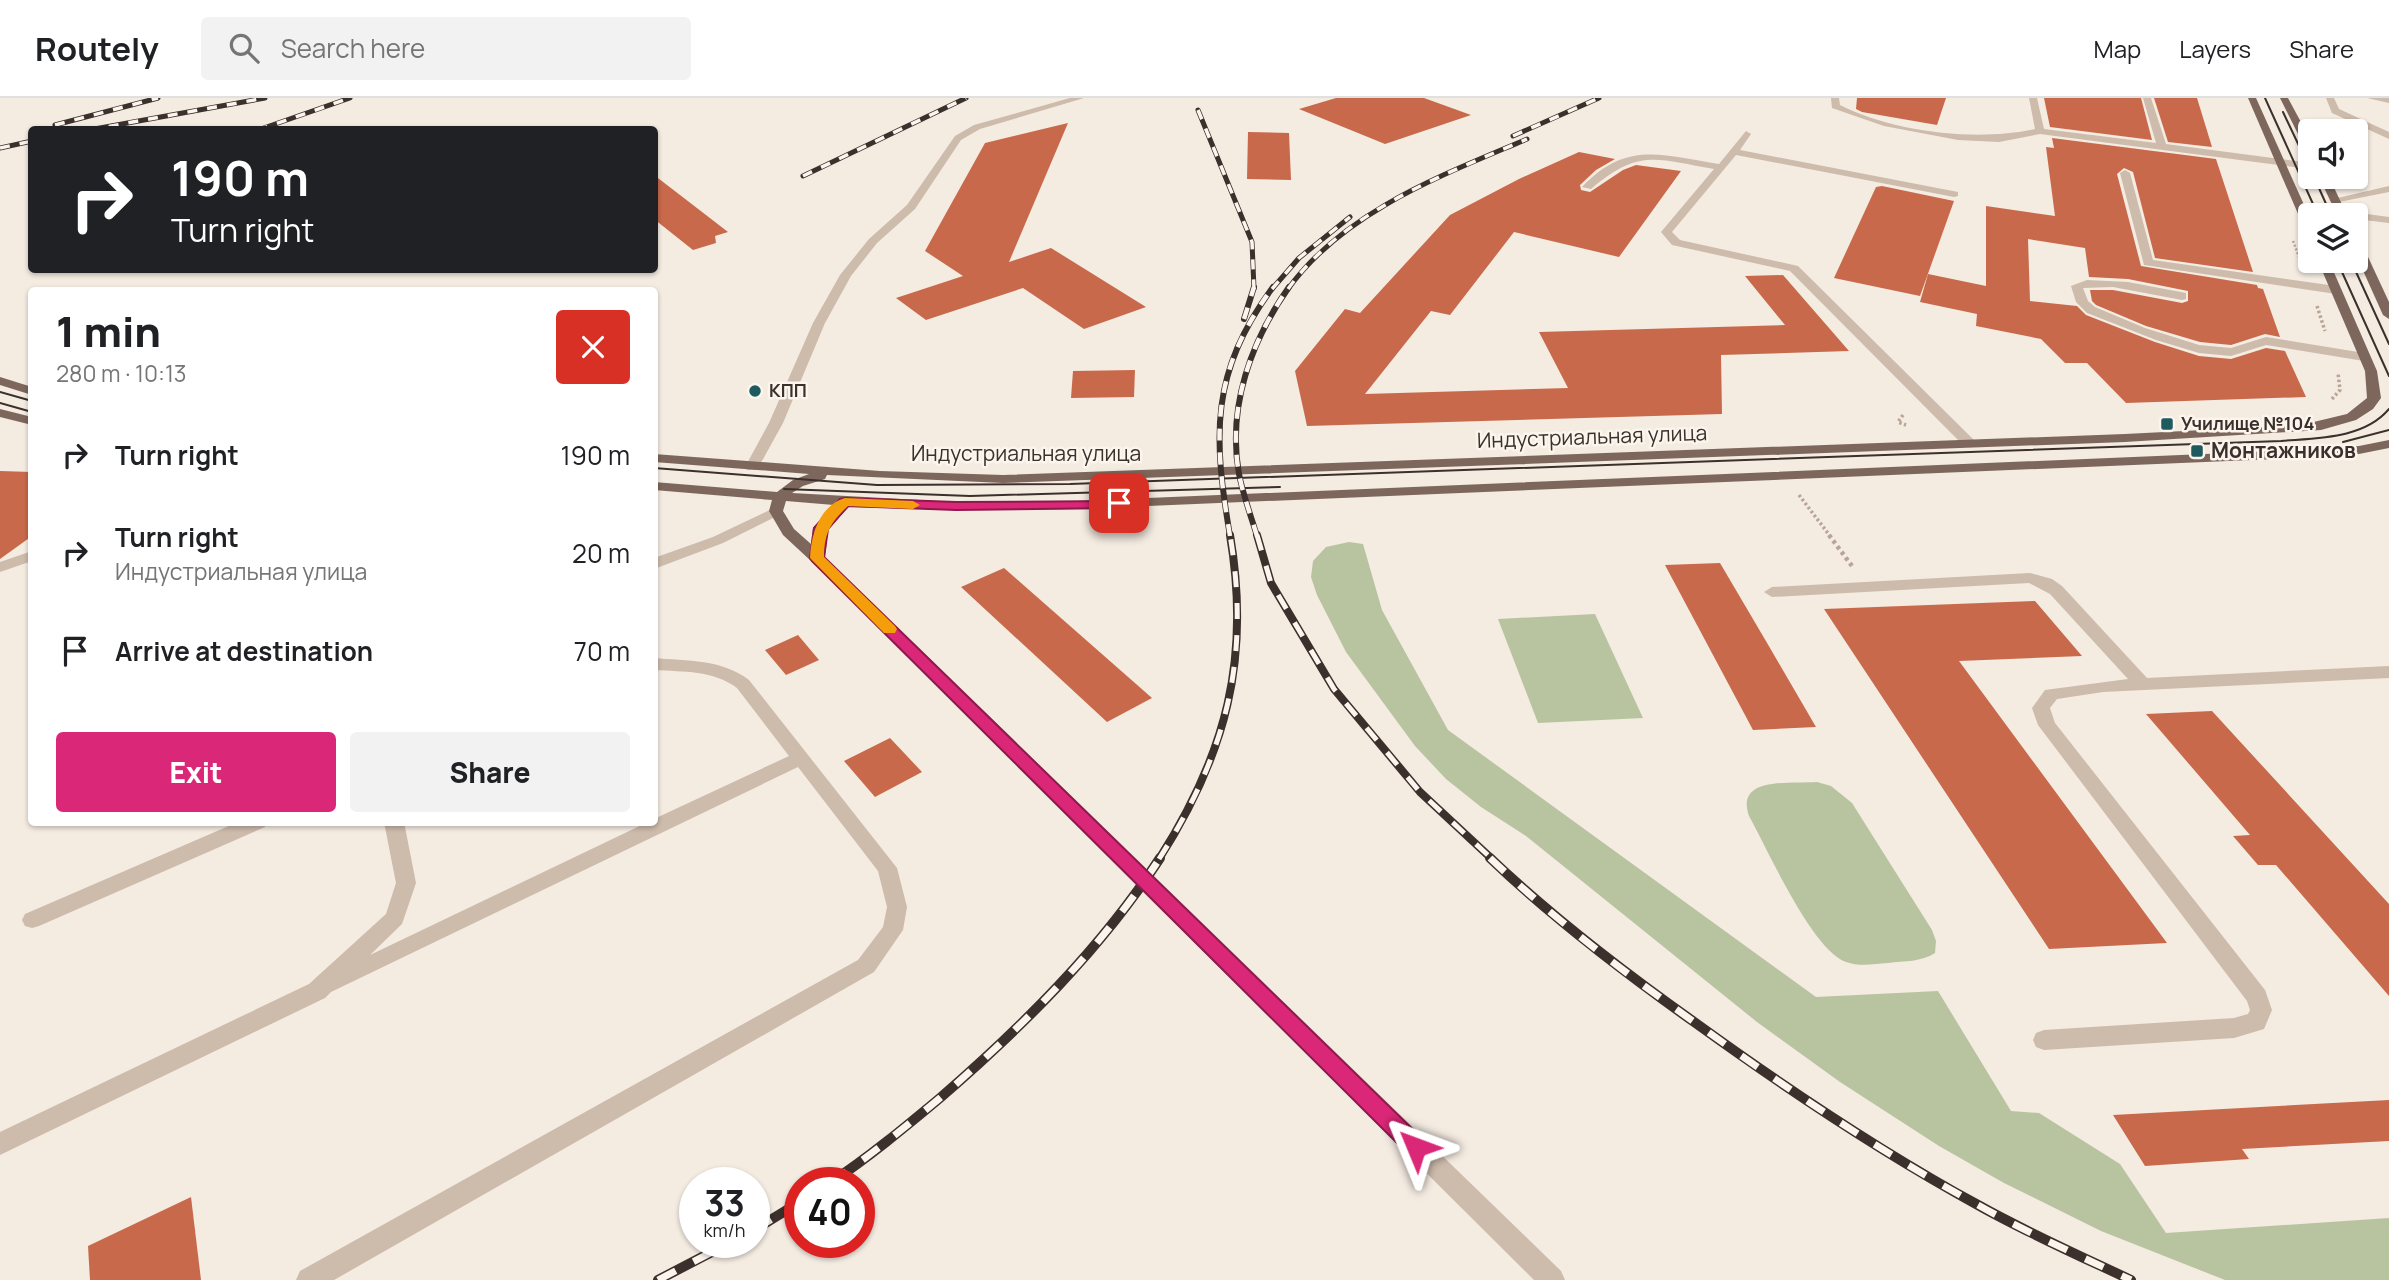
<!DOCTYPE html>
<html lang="en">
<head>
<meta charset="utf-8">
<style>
	body { margin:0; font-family:Manrope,sans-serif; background:#f2f2f2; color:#202124; height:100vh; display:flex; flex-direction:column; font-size:26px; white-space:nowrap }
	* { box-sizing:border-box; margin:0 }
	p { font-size:23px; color:#757577 }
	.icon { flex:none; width:38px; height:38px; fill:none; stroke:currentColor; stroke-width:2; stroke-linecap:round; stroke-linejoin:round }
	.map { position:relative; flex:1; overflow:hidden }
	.panel { position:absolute; left:28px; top:189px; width:630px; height:539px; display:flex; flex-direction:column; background:#fff; border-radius:7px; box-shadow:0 2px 5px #0004 }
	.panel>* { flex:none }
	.top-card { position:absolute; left:28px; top:28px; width:630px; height:147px; border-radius:7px; box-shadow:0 2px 5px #0004; background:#202124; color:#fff; overflow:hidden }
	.controls { position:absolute; left:2298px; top:21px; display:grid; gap:14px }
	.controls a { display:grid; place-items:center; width:70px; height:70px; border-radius:7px; background:#fff; box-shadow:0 2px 5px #0004; font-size:35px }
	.speed { position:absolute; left:679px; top:1069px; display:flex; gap:14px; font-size:35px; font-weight:700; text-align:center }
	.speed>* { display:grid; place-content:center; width:91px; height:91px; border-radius:50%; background:#fff; box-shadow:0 2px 5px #0004; line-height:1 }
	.speed small { font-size:18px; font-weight:400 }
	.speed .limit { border:10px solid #d22; background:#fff; color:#111 }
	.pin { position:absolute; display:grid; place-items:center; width:60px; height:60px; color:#fff; margin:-30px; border-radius:14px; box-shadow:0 4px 10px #0006 }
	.me { position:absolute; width:77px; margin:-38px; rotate:314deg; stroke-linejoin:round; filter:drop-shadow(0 0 5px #0008) }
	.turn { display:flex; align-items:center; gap:24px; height:147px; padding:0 28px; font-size:32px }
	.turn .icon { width:91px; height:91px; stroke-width:2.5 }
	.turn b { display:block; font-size:49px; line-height:60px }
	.round { display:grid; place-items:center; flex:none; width:74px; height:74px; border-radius:7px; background:#f2f2f2 }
	.overview { display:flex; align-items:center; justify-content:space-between; height:119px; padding:0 28px }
	h1 { font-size:42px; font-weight:800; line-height:52px }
	.action { display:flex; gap:14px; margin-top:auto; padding:14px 28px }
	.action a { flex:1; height:80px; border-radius:7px; background:#db2777; color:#fff; font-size:28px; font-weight:800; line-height:80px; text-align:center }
	.action a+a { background:#f2f2f2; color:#202124 }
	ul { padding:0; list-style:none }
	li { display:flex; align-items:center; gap:21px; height:98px; padding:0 28px }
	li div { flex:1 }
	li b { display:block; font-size:26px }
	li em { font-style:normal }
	header { display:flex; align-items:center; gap:42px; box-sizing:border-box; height:98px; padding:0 35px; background:#fff; border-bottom:2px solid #e0e0e0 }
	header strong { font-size:33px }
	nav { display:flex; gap:38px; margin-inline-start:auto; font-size:24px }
	.search { width:490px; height:63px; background:#f2f2f2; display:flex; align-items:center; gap:18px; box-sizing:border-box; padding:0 24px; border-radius:7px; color:#757577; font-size:26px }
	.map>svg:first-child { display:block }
	.green { fill:#b8c4a0 }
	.building { fill:#c8694b }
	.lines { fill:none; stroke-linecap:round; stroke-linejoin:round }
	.path-far2 { stroke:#b9a596; stroke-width:2.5; stroke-dasharray:2 2; stroke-linecap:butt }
	.path-far1 { stroke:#b9a596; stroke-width:3.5; stroke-dasharray:2.5 2.5; stroke-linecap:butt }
	.path { stroke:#b9a596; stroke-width:4.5; stroke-dasharray:3.5 3.5; stroke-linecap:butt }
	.minor { fill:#cdbbac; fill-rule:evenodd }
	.major { fill:#7d675c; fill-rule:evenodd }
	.tram { stroke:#3b302b; stroke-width:2 }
	.rail-far3-casing { stroke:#3b302b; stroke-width:5 }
	.rail-far2-casing { stroke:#3b302b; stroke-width:6 }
	.rail-far1-casing { stroke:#3b302b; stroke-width:8 }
	.rail-casing { stroke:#3b302b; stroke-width:10 }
	.rail-far3 { stroke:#fbf5ee; stroke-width:3.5; stroke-dasharray:10; stroke-linecap:butt }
	.rail-far2 { stroke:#fbf5ee; stroke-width:4.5; stroke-dasharray:12; stroke-linecap:butt }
	.rail-far1 { stroke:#fbf5ee; stroke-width:5; stroke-dasharray:16; stroke-linecap:butt }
	.rail { stroke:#fbf5ee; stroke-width:7; stroke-dasharray:20; stroke-linecap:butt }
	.route { fill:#db2777; stroke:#8e194d; stroke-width:2 }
	.slow { fill:#f59e0b }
	.poi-dot { fill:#1f5a5e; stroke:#fbf5ee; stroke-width:2.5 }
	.labels { text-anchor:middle; stroke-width:5; stroke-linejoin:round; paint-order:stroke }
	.far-poi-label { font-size:18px; font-weight:bold; fill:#3b302b; stroke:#fbf5ee; text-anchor:start }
	.street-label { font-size:21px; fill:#3b302b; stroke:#fbf5ee }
	.poi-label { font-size:21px; font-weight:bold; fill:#3b302b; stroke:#fbf5ee; text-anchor:start }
</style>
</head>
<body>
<header>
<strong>Routely</strong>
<div class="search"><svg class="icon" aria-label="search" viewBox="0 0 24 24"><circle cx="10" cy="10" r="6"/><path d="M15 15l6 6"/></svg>Search here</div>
<nav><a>Map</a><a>Layers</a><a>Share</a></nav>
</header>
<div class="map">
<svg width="2389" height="1182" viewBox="0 0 2389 1182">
	<rect width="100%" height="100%" fill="#f4ebe1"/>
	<g class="green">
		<polygon points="1349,444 1363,446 1382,512 1448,632 1816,899 1938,893 2011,1013 2039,1015 2120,1066 2166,1135 2389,1120 2389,1182 2225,1182 2101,1133 2004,1085 1939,1048 1840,984 1757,924 1526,738 1481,709 1446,681 1415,648 1346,554 1317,497 1311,479 1313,463 1326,449"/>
		<polygon points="1595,516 1643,620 1538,625 1498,521"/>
		<path d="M1817,684L1831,688L1852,705L1932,832L1936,843L1935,855C1921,864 1905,863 1888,865C1874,866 1860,869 1846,864C1812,852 1768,752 1749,718C1735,678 1790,686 1817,684Z"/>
	</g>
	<g class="building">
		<polygon points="1336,0 1424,0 1471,17 1385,46 1299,11"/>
		<polygon points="1857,0 1946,0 1937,27 1862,14 1856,11"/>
		<polygon points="2044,0 2141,0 2152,42 2050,29"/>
		<polygon points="2154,0 2197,0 2212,49 2168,44"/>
		<polygon points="1068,25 1009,164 1051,150 1146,209 1084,231 1023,190 926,222 896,200 963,178 925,153 985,45"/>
		<polygon points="1248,34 1289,35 1291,82 1247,81"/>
		<polygon points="2052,40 2216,61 2253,174 2155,160 2133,74 2124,70 2117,76 2141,168 2257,187 2258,190 2263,191 2280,239 2265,236 2231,247 2200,244 2146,228 2096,207 2092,203 2090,192 2113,192 2182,205 2188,203 2188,193 2128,181 2089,179 2085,150 2028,141 2030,203 2077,208 2086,217 2155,244 2199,258 2231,261 2266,250 2285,253 2306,299 2126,305 2087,265 2065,265 2041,241 1976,228 1977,216 1920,204 1928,176 1986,188 1986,108 2055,118 2046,49 2054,50"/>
		<polygon points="1579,54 1615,61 1596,72 1580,87 1581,92 1590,94 1623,72 1636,67 1681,73 1619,159 1514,134 1450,217 1431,213 1365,296 1568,290 1539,234 1785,227 1745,178 1783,177 1849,253 1721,257 1722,316 1307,328 1295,273 1345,211 1360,215 1450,117 1519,81"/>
		<polygon points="654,77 693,107 728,134 715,138 716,145 693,152 654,121"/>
		<polygon points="1882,88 1954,103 1920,198 1834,180 1876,89"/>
		<polygon points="1135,272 1134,299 1071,300 1073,273"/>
		<polygon points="0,373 32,374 32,438 0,461"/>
		<polygon points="1720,465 1770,550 1816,629 1753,632 1665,467"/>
		<polygon points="1004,470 1152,600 1107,624 961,489"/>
		<polygon points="2035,503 2082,558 1959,563 2167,845 2049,851 1824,511"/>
		<polygon points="798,537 819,562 786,577 765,552"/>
		<polygon points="2212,613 2389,806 2389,898 2276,767 2258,767 2233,738 2250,737 2146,616"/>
		<polygon points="890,640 922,674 875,699 844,663"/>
		<polygon points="2389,1002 2389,1043 2242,1051 2249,1061 2145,1068 2113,1017"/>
		<polygon points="191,1099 201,1182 90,1182 88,1148"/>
	</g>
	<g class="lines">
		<polyline class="path-far2" points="2293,143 2302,167"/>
		<g class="path-far1">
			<polyline points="2317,208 2325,233"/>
			<polyline points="2332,301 2340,292 2338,275"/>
			<polyline points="1903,317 1898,324 1906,327"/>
			<polyline points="1799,397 1830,438"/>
		</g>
		<polyline class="path" points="1829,437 1852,468"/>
		<g class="minor">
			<polygon points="1070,0 1084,0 980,31 961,42 915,111 877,145 851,178 825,225 783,325 757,372 747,372 745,369 769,325 813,225 840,177 869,141 907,107 955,38 974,27"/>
			<path d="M1831,0H1839L1840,7C1893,34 1976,44 2035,31L2029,0H2037L2044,31L2156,45L2143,0H2151L2166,46L2310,65V71L2040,36L1999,44L1958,42L1884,28L1832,10Z"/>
			<polygon points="2326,0 2334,0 2339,11 2389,34 2389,41 2332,15"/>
			<polygon points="2367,0 2389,0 2389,5"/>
			<path d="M1746,33L1751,36L1740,52L1958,94V98L1954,99L1736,57L1672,134L1680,142L1798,168L1975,343V349H1965L1790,173L1672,147L1661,134L1714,71C1656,61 1639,50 1591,91L1582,89C1626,42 1663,57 1719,66Z"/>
			<polygon points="2125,72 2130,75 2153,162 2336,188 2342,192 2336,196 2144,167 2120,75"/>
			<polygon points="2389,88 2389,94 2334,105 2329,102"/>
			<polygon points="2300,107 2389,119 2389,125 2356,121 2356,117 2296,112 2296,108"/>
			<polygon points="2087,182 2128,184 2186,195 2186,201 2182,202 2113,189 2083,190 2088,203 2095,209 2145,230 2199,247 2231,250 2266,239 2364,255 2370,259 2364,263 2266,247 2231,258 2199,255 2156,242 2087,215 2076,204 2071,188"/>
			<polygon points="776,409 781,410 783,413 781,416 723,445 654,471 654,460 713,439"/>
			<polygon points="32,453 32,463 0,474 0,464"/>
			<polygon points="817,455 823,457 1561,1173 1565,1182 1534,1182 811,463 809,460"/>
			<polygon points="2030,475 2052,481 2062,488 2147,580 2389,568 2389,580 2103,594 2057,601 2050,610 2055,625 2265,892 2272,912 2264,931 2234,940 2044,952 2036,949 2033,942 2036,935 2044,932 2234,920 2248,916 2250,912 2247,903 2038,627 2032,610 2045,592 2128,581 2050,496 2029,485 1772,499 1764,494 1772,489"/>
			<path d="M654,560C687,563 722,561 749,582L897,770L907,809L903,832L874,874L334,1182H296L300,1173L858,862L883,829L887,809L878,773L798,669L331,894L325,900L0,1057V1034L309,886L386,816L396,785L384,724H404L416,785L402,826L370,857L648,724H654V721L789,658L737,590C713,572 684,574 654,572Z"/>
			<polygon points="238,724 267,724 265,729 39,828 32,830 25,828 22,822 25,816"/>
		</g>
		<g class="major">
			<polygon points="2248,0 2256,0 2310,120 2310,135 2305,132"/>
			<polygon points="2280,0 2288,0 2310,41 2310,53 2305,50"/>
			<polygon points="2319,79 2329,79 2347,117 2337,117"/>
			<polygon points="2356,143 2362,146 2389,204 2389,221 2383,217 2356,157"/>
			<path d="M2318,163H2329L2377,273L2381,300L2373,311L2356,322L2321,332L2125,344L1003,385L827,377L825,381L803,388L792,395L956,404L1077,403L2300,352L2359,348L2389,342V350L2359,356L2300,360L1077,411L956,412L849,409L828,431L825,460L817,465L811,463L783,437L769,413L772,402L654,392V384L777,394L793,382L809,376L654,364V356L880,373L1003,377L2125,336L2301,327L2347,316L2367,300L2365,273ZM786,403L834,407L813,430L811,446L794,431L783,413Z"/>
			<polygon points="0,279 32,289 32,297 0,287"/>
			<polygon points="0,311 32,319 32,327 0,319"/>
		</g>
		<g class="tram">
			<polyline points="2265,0 2318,117"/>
			<polyline points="2283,14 2310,71"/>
			<polyline points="2314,79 2331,117"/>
			<polyline points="2337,163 2389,278"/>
			<polyline points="2351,163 2389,246"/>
			<polyline points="0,294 32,303"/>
			<polyline points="0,305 32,314"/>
			<polyline points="2343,344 2389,332"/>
			<path d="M654,370L877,387L1070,386L2281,343C2317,340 2364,341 2389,311"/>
			<polyline points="784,391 970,398 1280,389"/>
		</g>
		<defs>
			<g id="rail-far3">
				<polyline points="1198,12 1252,144 1254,191"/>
				<polyline points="55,27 158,0"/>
				<polyline points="89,32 265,0"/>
				<polyline points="258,32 350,0"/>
				<polyline points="1513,38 1599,0"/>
				<polyline points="0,50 32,43"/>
				<polyline points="803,78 966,0"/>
				<polyline points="1272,191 1299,160 1350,119"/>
				<path d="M1288,191C1344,113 1443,77 1527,41"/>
			</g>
			<g id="rail-far2">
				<polyline points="1244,221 1254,189"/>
				<path d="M1230,438C1213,337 1210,275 1273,189"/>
				<path d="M1257,438C1251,418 1243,397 1239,376C1227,309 1251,243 1289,189"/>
			</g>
			<g id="rail-far1">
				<polyline points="1257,437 1271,485 1334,591 1420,694 1492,761"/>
				<path d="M1159,761C1226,656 1251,561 1230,437"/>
			</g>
			<g id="rail">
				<path d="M1490,760C1554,821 1625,875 1697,926C1787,991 1881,1054 1978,1107C2028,1135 2080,1158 2131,1182"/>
				<path d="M830,1085C869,1059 904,1030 940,1000C1022,929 1101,851 1160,760"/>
				<polyline points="754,1132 800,1104"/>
				<polyline points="658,1182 731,1144"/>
			</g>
		</defs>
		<use href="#rail-far3" class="rail-far3-casing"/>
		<use href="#rail-far2" class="rail-far2-casing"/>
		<use href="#rail-far1" class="rail-far1-casing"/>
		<use href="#rail" class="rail-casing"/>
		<use href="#rail-far3" class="rail-far3"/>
		<use href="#rail-far2" class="rail-far2"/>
		<use href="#rail-far1" class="rail-far1"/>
		<use href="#rail" class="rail"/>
	</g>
	<polygon class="route" points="845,400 956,404 1124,403 1124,408 1119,410 956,412 848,408 828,431 824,459 1424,1042 1427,1049 1424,1056 1416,1059 1408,1056 812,463 810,460 814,430 840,401"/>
	<path class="slow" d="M845,400L913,403L920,407L913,411L848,408C831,424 824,435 824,459L895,528L897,531L895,535H884L810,460C811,437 819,408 845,400Z"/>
	<g class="poi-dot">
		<circle cx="755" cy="293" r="7"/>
		<rect x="2160" y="319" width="14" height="14" rx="3.5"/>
		<rect x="2190" y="346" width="14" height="14" rx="3.5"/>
	</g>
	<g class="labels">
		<g class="far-poi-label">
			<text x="769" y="299">КПП</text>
			<text x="2181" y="332">Училище №104</text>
		</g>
		<g class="street-label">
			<text transform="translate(1592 339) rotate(-2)" y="7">Индустриальная улица</text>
			<text x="1026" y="363">Индустриальная улица</text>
		</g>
		<g class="poi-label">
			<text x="2211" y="360">Монтажников</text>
		</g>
	</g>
</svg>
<div class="controls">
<a><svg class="icon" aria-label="sound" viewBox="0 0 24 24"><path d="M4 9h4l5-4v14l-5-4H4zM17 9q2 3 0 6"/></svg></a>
<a><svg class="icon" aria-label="layers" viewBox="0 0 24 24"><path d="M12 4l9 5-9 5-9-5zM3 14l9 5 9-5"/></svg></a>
</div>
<div class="speed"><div>33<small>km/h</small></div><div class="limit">40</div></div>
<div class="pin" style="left:1119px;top:405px;background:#d93025"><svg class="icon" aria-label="arrive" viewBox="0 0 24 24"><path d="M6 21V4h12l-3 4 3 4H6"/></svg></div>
<svg class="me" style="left:1416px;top:1049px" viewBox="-20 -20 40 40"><path d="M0-17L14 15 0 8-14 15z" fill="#db2777" stroke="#fff" stroke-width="4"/></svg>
<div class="top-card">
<div class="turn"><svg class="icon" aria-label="right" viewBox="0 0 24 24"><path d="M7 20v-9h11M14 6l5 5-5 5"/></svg><div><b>190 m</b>Turn right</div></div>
</div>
<section class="panel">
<div class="overview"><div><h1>1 min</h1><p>280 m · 10:13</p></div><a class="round" style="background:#d93025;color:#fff"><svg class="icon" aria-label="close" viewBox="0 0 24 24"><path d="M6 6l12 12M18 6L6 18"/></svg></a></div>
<ul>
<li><svg class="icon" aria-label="right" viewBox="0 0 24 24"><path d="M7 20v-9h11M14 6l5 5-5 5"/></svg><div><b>Turn right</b></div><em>190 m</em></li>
<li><svg class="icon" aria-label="right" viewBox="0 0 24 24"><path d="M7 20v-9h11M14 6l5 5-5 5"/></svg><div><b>Turn right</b><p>Индустриальная улица</p></div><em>20 m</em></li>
<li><svg class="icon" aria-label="arrive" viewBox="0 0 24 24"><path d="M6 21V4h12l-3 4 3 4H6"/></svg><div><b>Arrive at destination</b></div><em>70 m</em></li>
</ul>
<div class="action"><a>Exit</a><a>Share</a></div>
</section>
</div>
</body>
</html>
